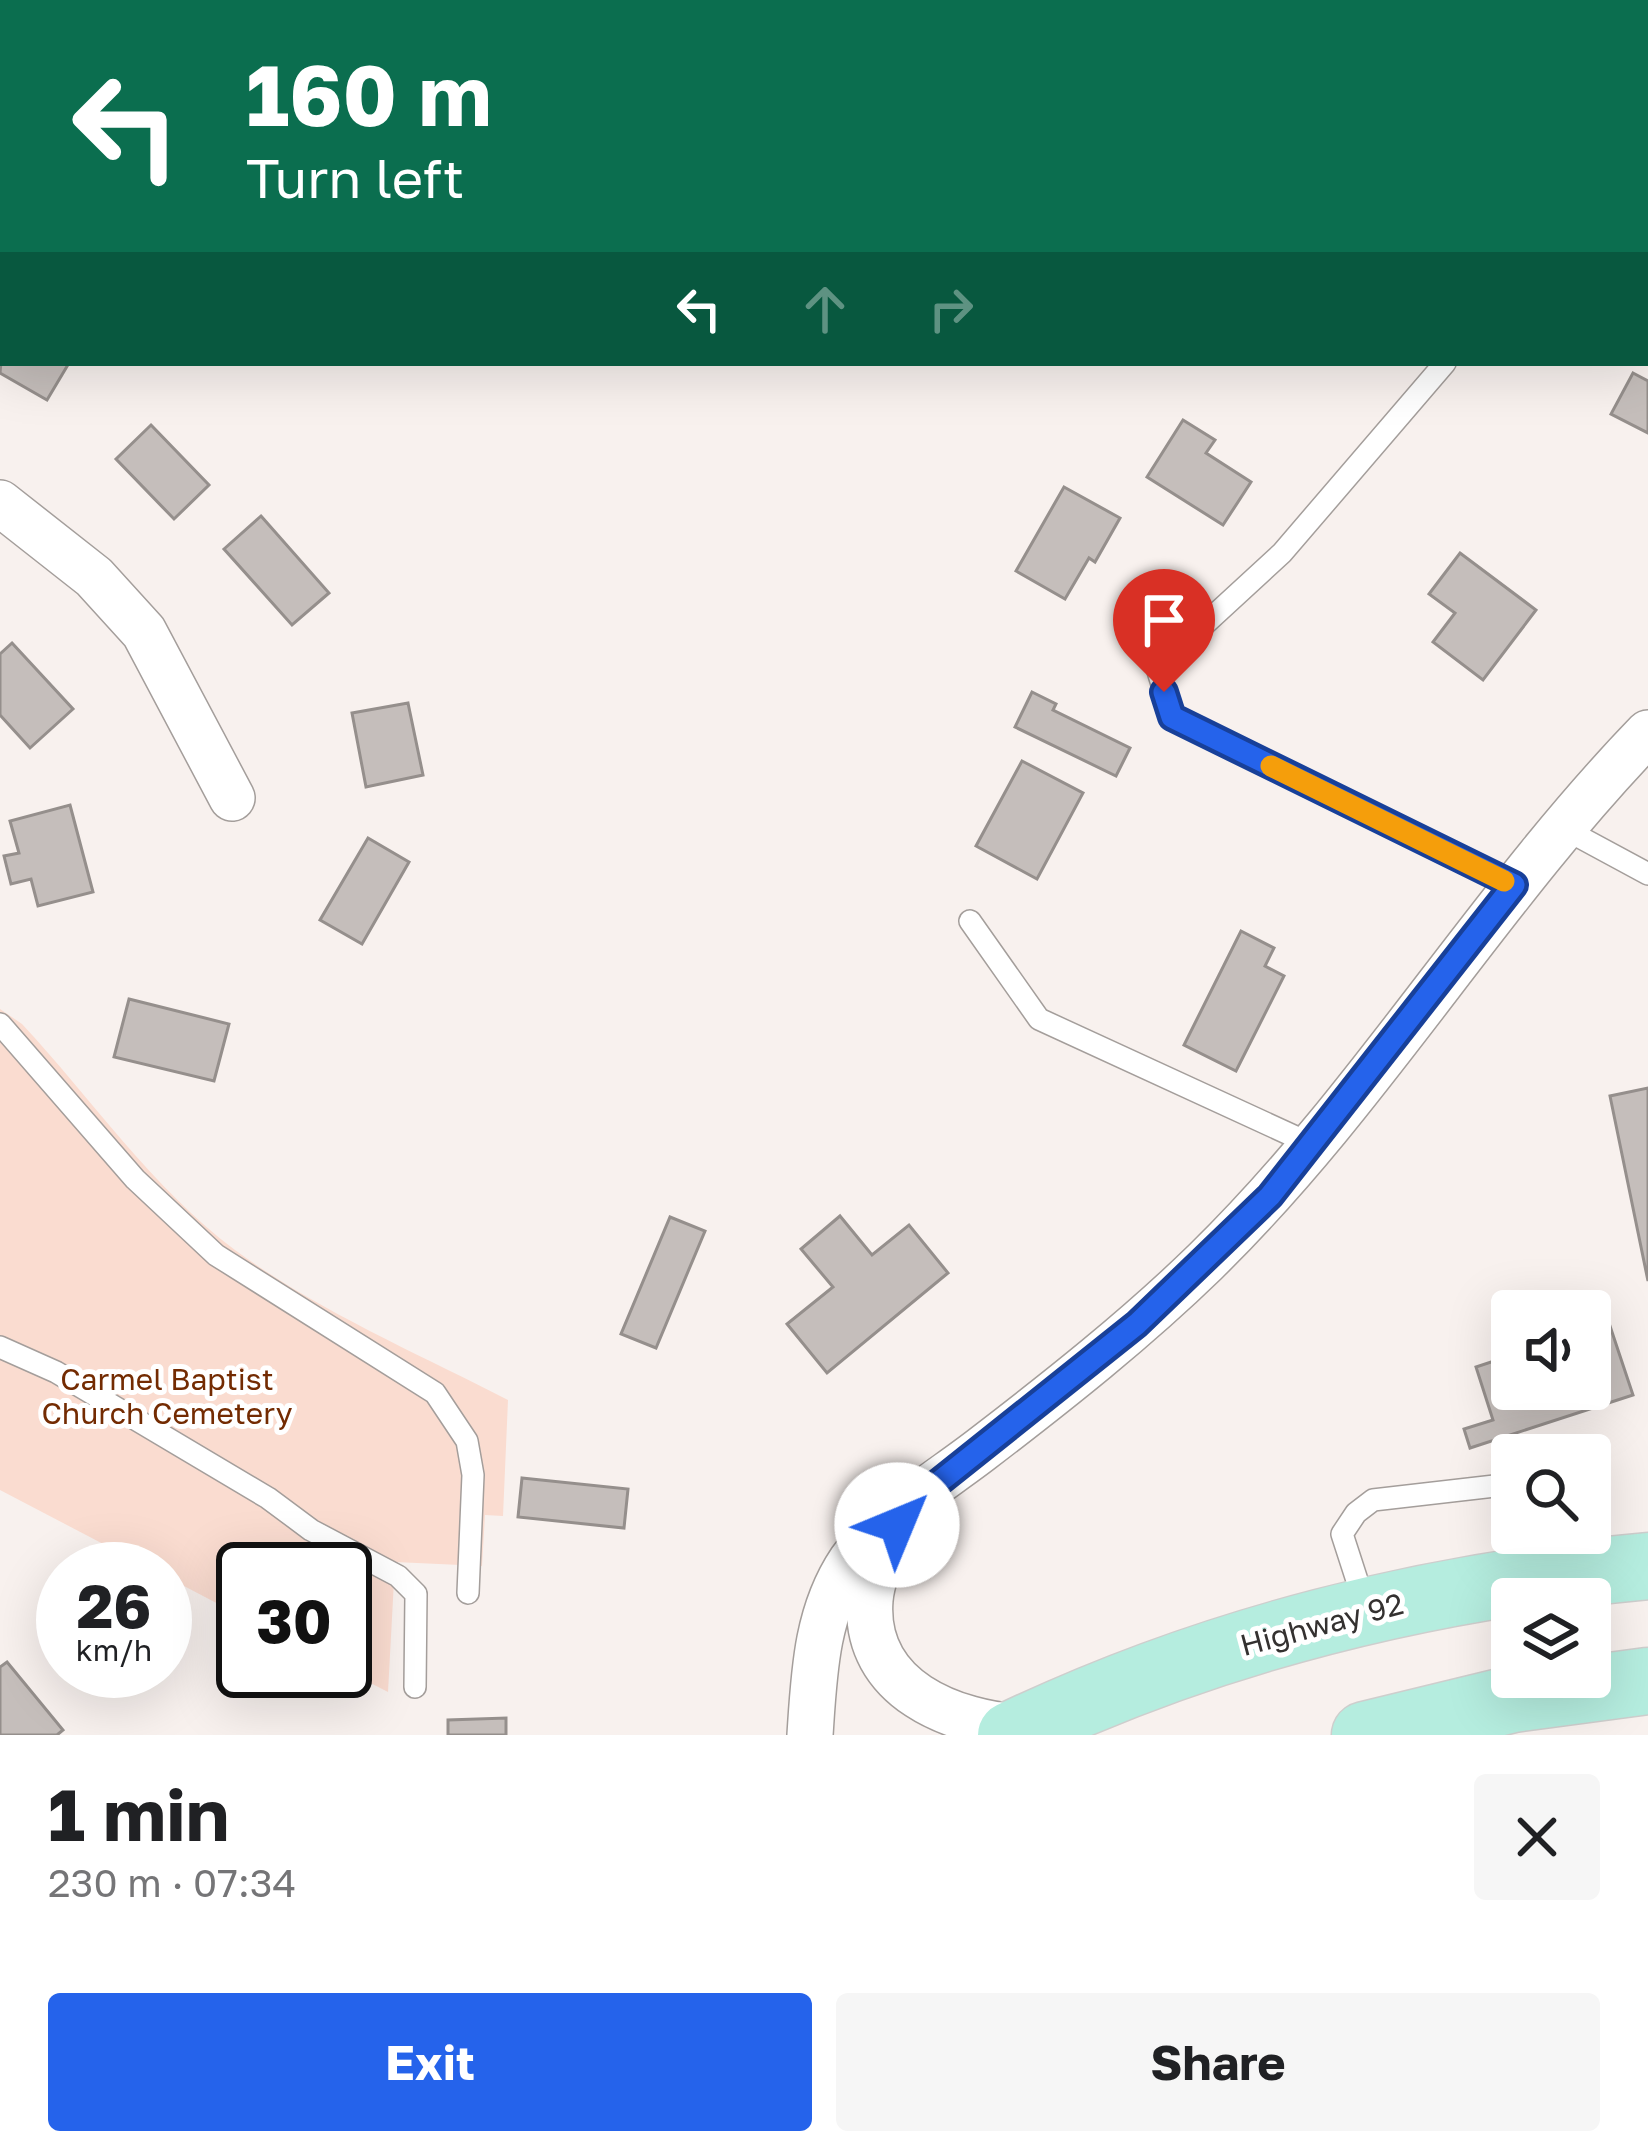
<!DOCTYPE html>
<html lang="en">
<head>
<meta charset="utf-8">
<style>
	body { margin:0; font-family:"Golos Text",sans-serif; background:#f6f6f6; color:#202124; height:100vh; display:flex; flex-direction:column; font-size:45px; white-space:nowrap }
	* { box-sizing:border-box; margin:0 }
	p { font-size:39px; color:#757577 }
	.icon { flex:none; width:66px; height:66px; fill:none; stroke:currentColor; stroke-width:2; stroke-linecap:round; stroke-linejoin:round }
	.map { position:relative; height:1735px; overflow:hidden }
	.drawer { display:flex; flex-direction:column; background:#fff; flex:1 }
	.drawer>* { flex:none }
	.banner { position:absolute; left:0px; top:0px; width:1650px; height:366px; box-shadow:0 12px 48px #0002; background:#0b6e4f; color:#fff; overflow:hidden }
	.fabs { position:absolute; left:1491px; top:1290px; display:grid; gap:24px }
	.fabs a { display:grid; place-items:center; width:120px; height:120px; border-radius:12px; background:#fff; box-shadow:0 12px 48px #0002; font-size:60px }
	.speed { position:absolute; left:36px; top:1542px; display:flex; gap:24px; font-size:60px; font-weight:700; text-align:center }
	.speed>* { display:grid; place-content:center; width:156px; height:156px; border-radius:50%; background:#fff; box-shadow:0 12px 48px #0002; line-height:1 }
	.speed small { font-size:30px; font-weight:400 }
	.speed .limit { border:6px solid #111; border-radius:18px; background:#fff; color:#111 }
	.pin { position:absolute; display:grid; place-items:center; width:102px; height:102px; color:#fff; margin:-123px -51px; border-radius:50% 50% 50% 0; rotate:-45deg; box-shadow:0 0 12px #0007 }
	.pin .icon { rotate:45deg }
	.me { position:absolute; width:132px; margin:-66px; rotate:45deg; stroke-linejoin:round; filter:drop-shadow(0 0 9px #0008) }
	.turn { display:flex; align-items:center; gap:42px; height:252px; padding:0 48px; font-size:54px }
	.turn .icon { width:156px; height:156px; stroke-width:2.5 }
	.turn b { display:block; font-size:84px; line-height:102px }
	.lanes { display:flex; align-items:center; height:114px; padding:0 48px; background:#0003; justify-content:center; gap:60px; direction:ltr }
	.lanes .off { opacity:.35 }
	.round { display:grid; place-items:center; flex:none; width:126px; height:126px; border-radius:12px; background:#f6f6f6 }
	.overview { display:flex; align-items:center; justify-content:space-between; height:204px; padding:0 48px }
	h1 { font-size:72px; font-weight:700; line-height:90px }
	.cta { display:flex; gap:24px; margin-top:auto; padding:24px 48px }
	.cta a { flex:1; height:138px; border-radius:12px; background:#2563eb; color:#fff; font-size:48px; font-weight:700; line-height:138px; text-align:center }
	.cta a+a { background:#f6f6f6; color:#202124 }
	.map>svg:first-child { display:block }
	.green { fill:#fadcd0 }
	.building { fill:#c5bebb; stroke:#958f8c; stroke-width:3 }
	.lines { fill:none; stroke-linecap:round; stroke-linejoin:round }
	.service-casing { stroke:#a49e9b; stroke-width:24 }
	.minor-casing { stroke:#a49e9b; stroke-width:48 }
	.primary-casing { stroke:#cececd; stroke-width:69 }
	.service { stroke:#fff; stroke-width:21 }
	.minor { stroke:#fff; stroke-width:45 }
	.primary { stroke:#b5eddf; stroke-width:66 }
	.route-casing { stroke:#184099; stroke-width:30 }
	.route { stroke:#2563eb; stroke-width:21 }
	.slow { stroke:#f59e0b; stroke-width:21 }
	.labels { text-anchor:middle; stroke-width:10; stroke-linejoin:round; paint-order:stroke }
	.park-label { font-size:30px; fill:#732b02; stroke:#fff }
	.street-label { font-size:30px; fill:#343130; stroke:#fff }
</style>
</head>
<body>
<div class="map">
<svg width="1648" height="1735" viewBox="0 0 1648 1735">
	<rect width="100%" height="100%" fill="#f8f1ee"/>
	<path class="green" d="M0,1009L22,1024C91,1098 153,1189 235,1250C318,1311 417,1353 508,1400L503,1516L485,1515L482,1566L395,1562L388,1692L345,1670V1569H243V1617L165,1576V1569H151L0,1490Z"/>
	<g class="building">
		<polygon points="275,0 392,0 394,3 277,3"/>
		<polygon points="3,338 3,363 69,363 47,400 0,373"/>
		<polygon points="1633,373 1648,381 1648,433 1611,414"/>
		<polygon points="1183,420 1215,440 1206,453 1251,482 1223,525 1147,477"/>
		<polygon points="151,425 209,485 174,519 116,459"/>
		<polygon points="1064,487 1120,518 1095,562 1089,558 1065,599 1016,571"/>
		<polygon points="261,516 329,593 292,625 224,549"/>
		<polygon points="1460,553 1536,610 1483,680 1433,642 1455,613 1429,594"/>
		<polygon points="12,643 73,709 30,748 0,715 0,654"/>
		<polygon points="1032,692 1056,704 1053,710 1130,748 1116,776 1015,727"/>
		<polygon points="408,703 423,775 366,787 352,713"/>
		<polygon points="1022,761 1083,793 1037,879 976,846"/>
		<polygon points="70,805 93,892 38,906 31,879 11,884 4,856 19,853 10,821"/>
		<polygon points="368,838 409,862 362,944 320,920"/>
		<polygon points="1241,931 1274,948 1265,966 1284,976 1236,1071 1184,1045"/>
		<polygon points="129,999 229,1024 214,1081 114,1057"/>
		<polygon points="1648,1088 1648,1281 1610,1096"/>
		<polygon points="840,1216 872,1255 909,1225 948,1273 827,1373 787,1324 833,1287 801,1249"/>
		<polygon points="670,1217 705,1231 656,1348 621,1334"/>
		<polygon points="1609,1323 1633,1395 1470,1448 1464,1429 1493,1420 1476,1367 1512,1355 1512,1389 1590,1389 1590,1329"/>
		<polygon points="522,1478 628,1489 624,1528 518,1517"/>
		<polygon points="7,1662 63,1730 57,1735 0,1735 0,1667"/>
		<polygon points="506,1718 506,1735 448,1735 448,1720"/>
	</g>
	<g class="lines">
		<defs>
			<g id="service">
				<polyline points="1647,208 1648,209"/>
				<polyline points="1445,363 1282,553 1157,668 1172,717 1514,885"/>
				<polyline points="1561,827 1648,874"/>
				<polyline points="970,921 1039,1019 1313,1145"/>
				<polyline points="0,1024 135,1179 216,1255 435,1393 467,1441 473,1475 468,1593"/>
				<polyline points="0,1347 56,1372 268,1498 311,1530 398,1576 416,1594 415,1687"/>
				<polyline points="1365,1605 1342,1534 1356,1513 1373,1500 1512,1484"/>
			</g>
			<g id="minor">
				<polyline points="0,503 94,577 144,632 232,798"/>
				<path d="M895,1529C885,1552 872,1575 870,1600C863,1690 954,1724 1026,1728"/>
				<path d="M810,1735C814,1674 816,1613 851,1561C884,1514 938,1483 982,1449C1059,1390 1135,1330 1205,1262C1370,1101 1487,899 1648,733"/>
			</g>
			<g id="primary">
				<path d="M1011,1735C1210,1640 1428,1586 1648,1566"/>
				<polyline points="1365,1735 1513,1699 1648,1681"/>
			</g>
		</defs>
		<use href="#service" class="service-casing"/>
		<use href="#minor" class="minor-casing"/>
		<use href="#primary" class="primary-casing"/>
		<use href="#service" class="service"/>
		<use href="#minor" class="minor"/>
		<use href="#primary" class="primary"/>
	</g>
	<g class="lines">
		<defs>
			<polyline id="route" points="897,1525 924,1494 1137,1324 1270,1196 1514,885 1172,717 1164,692"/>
		</defs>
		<use href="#route" class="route-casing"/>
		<use href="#route" class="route"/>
		<polyline class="slow" points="1271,766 1504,881"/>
	</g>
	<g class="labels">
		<g class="park-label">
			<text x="167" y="1390">Carmel Baptist<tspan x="167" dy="34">Church Cemetery</tspan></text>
		</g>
		<g class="street-label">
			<text transform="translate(1322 1625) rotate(-15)" y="10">Highway 92</text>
		</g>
	</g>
</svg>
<div class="fabs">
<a><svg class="icon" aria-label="sound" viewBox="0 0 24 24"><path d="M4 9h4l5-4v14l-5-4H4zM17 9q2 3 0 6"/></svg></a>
<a><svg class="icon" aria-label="search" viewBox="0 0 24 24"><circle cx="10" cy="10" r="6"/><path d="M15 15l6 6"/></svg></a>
<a><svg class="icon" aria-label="layers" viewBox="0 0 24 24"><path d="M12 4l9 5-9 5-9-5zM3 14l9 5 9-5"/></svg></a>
</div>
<div class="speed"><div>26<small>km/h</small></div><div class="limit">30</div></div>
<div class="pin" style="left:1164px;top:692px;background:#d93025"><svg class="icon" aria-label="arrive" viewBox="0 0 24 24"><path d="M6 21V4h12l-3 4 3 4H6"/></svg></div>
<svg class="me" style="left:897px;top:1525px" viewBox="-20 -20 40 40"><circle r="19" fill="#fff"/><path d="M0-13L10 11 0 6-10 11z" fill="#2563eb"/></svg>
<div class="banner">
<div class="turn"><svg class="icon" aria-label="left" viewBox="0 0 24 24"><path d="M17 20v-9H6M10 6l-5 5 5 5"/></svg><div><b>160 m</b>Turn left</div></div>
<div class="lanes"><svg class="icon" aria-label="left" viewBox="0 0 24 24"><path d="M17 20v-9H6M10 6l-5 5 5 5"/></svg><svg class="icon off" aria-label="ahead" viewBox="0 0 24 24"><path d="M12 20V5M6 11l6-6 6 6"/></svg><svg class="icon off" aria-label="right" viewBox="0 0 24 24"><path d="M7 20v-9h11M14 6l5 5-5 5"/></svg></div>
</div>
</div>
<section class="drawer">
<div class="overview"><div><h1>1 min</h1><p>230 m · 07:34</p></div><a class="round"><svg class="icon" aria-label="close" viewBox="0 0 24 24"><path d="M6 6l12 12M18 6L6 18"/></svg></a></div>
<div class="cta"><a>Exit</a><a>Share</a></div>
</section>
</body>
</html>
